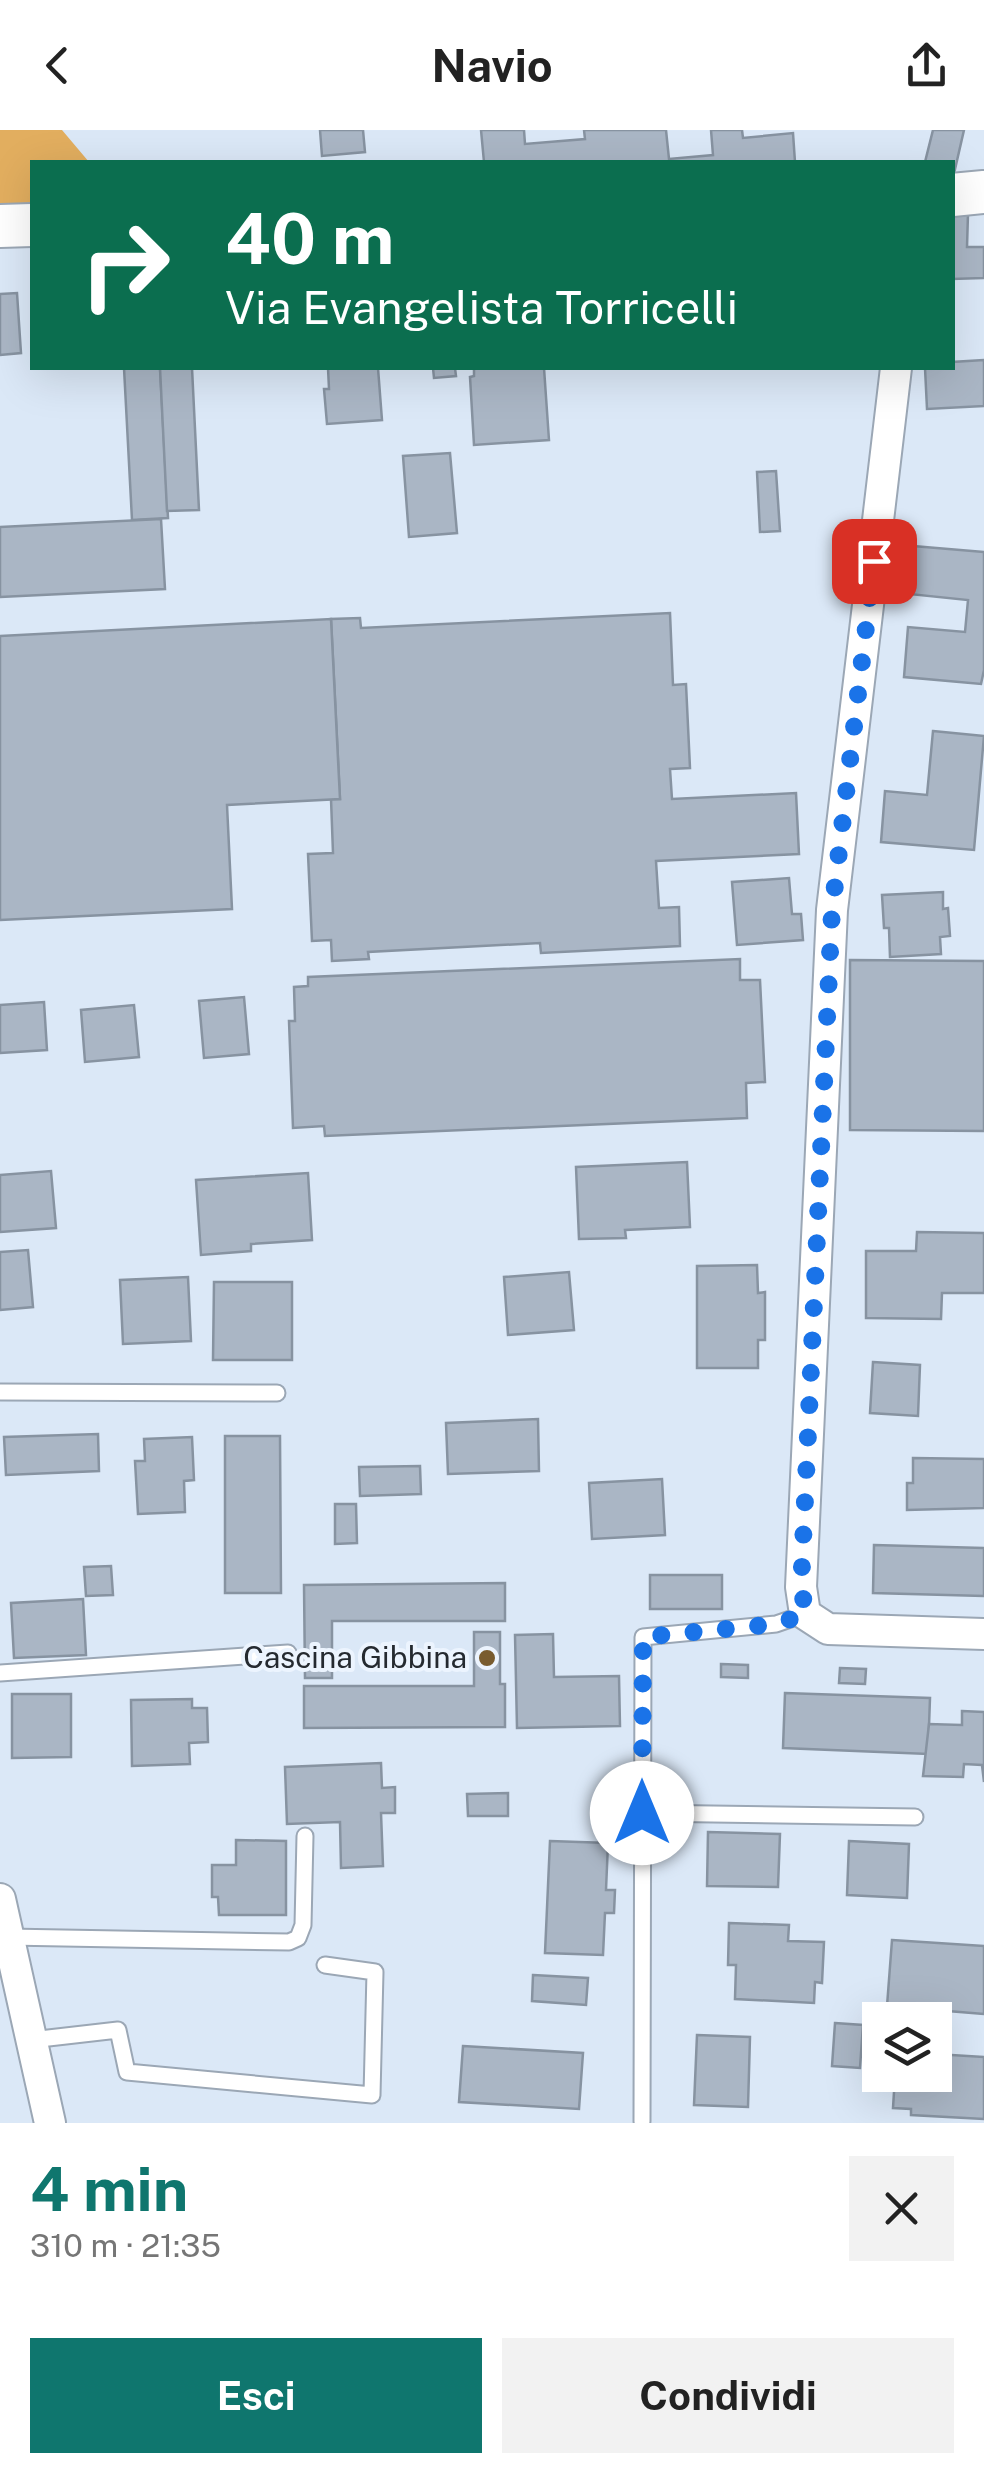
<!DOCTYPE html>
<html lang="it">
<head>
<meta charset="utf-8">
<style>
	body { margin:0; font-family:"Public Sans",sans-serif; background:#f2f2f2; color:#222; height:100vh; display:flex; flex-direction:column; font-size:38px; white-space:nowrap }
	* { box-sizing:border-box; margin:0 }
	p { font-size:32px; color:#767676 }
	.icon { flex:none; width:55px; height:55px; fill:none; stroke:currentColor; stroke-width:2; stroke-linecap:round; stroke-linejoin:round }
	.map { position:relative; height:1993px; overflow:hidden }
	.side { display:flex; flex-direction:column; background:#fff; flex:1 }
	.side>* { flex:none }
	.top-card { position:absolute; left:30px; top:30px; width:925px; height:210px; border-radius:0px; box-shadow:0 10px 40px #0002; background:#0b6e4f; color:#fff; overflow:hidden }
	.buttons { position:absolute; left:862px; top:1872px; display:grid; gap:20px }
	.buttons a { display:grid; place-items:center; width:90px; height:90px; border-radius:0px; background:#fff; box-shadow:0 10px 40px #0002; font-size:50px }
	.pin { position:absolute; display:grid; place-items:center; width:85px; height:85px; color:#fff; margin:-42px; border-radius:20px; box-shadow:0 5px 15px #0006 }
	.me { position:absolute; width:110px; margin:-55px; rotate:0deg; stroke-linejoin:round; filter:drop-shadow(0 0 8px #0008) }
	.turn { display:flex; align-items:center; gap:35px; height:210px; padding:0 30px; font-size:45px }
	.turn .icon { width:130px; height:130px; stroke-width:2.5 }
	.turn b { display:block; font-size:70px; line-height:85px }
	.round { display:grid; place-items:center; flex:none; width:105px; height:105px; border-radius:0px; background:#f2f2f2 }
	.headline { display:flex; align-items:center; justify-content:space-between; height:170px; padding:0 30px }
	h1 { font-size:60px; font-weight:700; line-height:75px; color:#0f766e }
	.button { display:flex; gap:20px; margin-top:auto; padding:20px 30px }
	.button a { flex:1; height:115px; border-radius:0px; background:#0f766e; color:#fff; font-size:40px; font-weight:700; line-height:115px; text-align:center }
	.button a+a { background:#f2f2f2; color:#222 }
	header { display:flex; justify-content:space-between; align-items:center; height:130px; padding:0 30px; background:#fff; font-size:45px; font-weight:700 }
	.map>svg:first-child { display:block }
	.green { fill:#e2ae5f }
	.building { fill:#aab6c5; stroke:#8793a1; stroke-width:2.5 }
	.lines { fill:none; stroke-linecap:round; stroke-linejoin:round }
	.lane-casing { stroke:#9ba7b5; stroke-width:19 }
	.street-casing { stroke:#9ba7b5; stroke-width:34 }
	.secondary-casing { stroke:#9ba7b5; stroke-width:46 }
	.lane { stroke:#fff; stroke-width:15 }
	.street { stroke:#fff; stroke-width:30 }
	.secondary { stroke:#fff; stroke-width:42 }
	.route { stroke:#1a73e8; stroke-width:18; stroke-dasharray:0 32.4 }
	.poi-dot { fill:#795c2f; stroke:#ecf4fe; stroke-width:4 }
	.labels { text-anchor:middle; stroke-width:8; stroke-linejoin:round; paint-order:stroke }
	.poi-label { font-size:30px; fill:#252a30; stroke:#ecf4fe; text-anchor:end }
</style>
</head>
<body>
<header><svg class="icon" aria-label="back" viewBox="0 0 24 24"><path d="M15 5l-7 7 7 7"/></svg>Navio<svg class="icon" aria-label="share" viewBox="0 0 24 24"><path d="M12 15V3M7 8l5-5 5 5M5 13v7h14v-7"/></svg></header>
<div class="map">
<svg width="984" height="1993" viewBox="0 0 984 1993">
	<rect width="100%" height="100%" fill="#dbe8f7"/>
	<polygon class="green" points="0,0 62,0 89,32 32,32 32,77 0,78"/>
	<g class="building">
		<polygon points="320,0 363,0 365,22 322,26"/>
		<polygon points="481,0 524,0 525,14 585,9 584,0 666,0 669,29 713,25 711,0 742,0 743,8 793,3 795,32 484,32"/>
		<polygon points="933,0 964,0 953,48 952,32 925,32"/>
		<polygon points="968,84 967,117 984,117 984,148 952,149 952,86"/>
		<polygon points="17,163 21,223 0,225 0,164"/>
		<polygon points="984,230 984,276 927,279 925,238 952,238 952,232"/>
		<polygon points="124,238 160,238 168,388 132,390"/>
		<polygon points="160,238 192,238 199,380 167,381"/>
		<polygon points="328,238 378,238 382,290 327,294 324,259 329,259"/>
		<polygon points="433,238 455,238 456,246 434,248"/>
		<polygon points="474,238 544,238 549,310 474,315 470,247 474,246"/>
		<polygon points="450,323 457,403 409,407 403,326"/>
		<polygon points="776,341 780,401 760,402 757,342"/>
		<polygon points="161,389 165,459 0,467 0,397"/>
		<polygon points="913,416 984,422 984,540 981,554 904,547 908,497 965,502 968,470 909,464"/>
		<polygon points="670,483 673,555 686,554 690,638 670,639 672,669 796,663 799,724 656,731 659,778 679,777 680,816 541,823 540,813 368,822 369,829 332,831 331,810 312,811 308,724 333,723 331,669 340,669 331,489 360,488 361,498"/>
		<polygon points="331,489 340,669 227,675 232,779 0,790 0,506"/>
		<polygon points="933,601 984,606 974,720 881,712 885,661 927,665"/>
		<polygon points="789,748 792,784 801,784 803,810 737,815 732,752"/>
		<polygon points="943,762 943,779 948,778 950,806 940,807 941,824 890,827 889,798 884,798 882,765"/>
		<polygon points="740,829 740,850 760,850 765,952 746,953 747,988 325,1006 324,996 293,998 289,891 295,891 294,857 308,856 308,847"/>
		<polygon points="850,830 984,831 984,1001 850,1000"/>
		<polygon points="244,867 249,924 204,928 199,871"/>
		<polygon points="44,872 47,920 0,923 0,875"/>
		<polygon points="134,875 139,927 85,932 81,880"/>
		<polygon points="687,1032 690,1097 625,1100 626,1108 579,1109 576,1037"/>
		<polygon points="51,1041 56,1098 0,1102 0,1045"/>
		<polygon points="308,1043 312,1110 251,1114 251,1121 201,1125 196,1050"/>
		<polygon points="917,1102 984,1103 984,1163 942,1163 941,1189 866,1188 866,1121 916,1121"/>
		<polygon points="28,1120 33,1177 0,1180 0,1122"/>
		<polygon points="757,1135 758,1163 765,1162 765,1210 758,1210 758,1238 697,1238 697,1136"/>
		<polygon points="569,1142 574,1200 508,1205 504,1147"/>
		<polygon points="188,1147 191,1211 123,1214 120,1150"/>
		<polygon points="214,1152 292,1152 292,1230 213,1230"/>
		<polygon points="873,1232 920,1235 918,1286 870,1283"/>
		<polygon points="538,1289 539,1341 448,1344 446,1293"/>
		<polygon points="98,1304 99,1341 6,1345 4,1307"/>
		<polygon points="225,1306 280,1306 281,1463 225,1463"/>
		<polygon points="192,1307 194,1350 184,1351 185,1382 138,1384 135,1331 145,1331 144,1309"/>
		<polygon points="913,1328 984,1329 984,1378 907,1380 907,1353 913,1353"/>
		<polygon points="420,1336 421,1364 360,1366 359,1337"/>
		<polygon points="662,1349 665,1405 592,1409 589,1353"/>
		<polygon points="335,1374 356,1374 357,1413 335,1414"/>
		<polygon points="874,1415 984,1418 984,1466 873,1463"/>
		<polygon points="111,1436 113,1465 86,1466 84,1437"/>
		<rect x="650" y="1445" width="72" height="34"/>
		<polygon points="505,1453 505,1491 332,1491 332,1548 305,1548 304,1455"/>
		<polygon points="83,1469 86,1525 14,1528 11,1473"/>
		<polygon points="474,1502 500,1502 500,1554 505,1554 505,1597 304,1598 304,1556 474,1556"/>
		<polygon points="553,1504 554,1547 619,1546 620,1596 517,1598 515,1505"/>
		<polygon points="721,1534 748,1535 748,1548 721,1547"/>
		<polygon points="840,1538 866,1539 865,1554 839,1553"/>
		<polygon points="785,1563 930,1568 928,1624 783,1618"/>
		<polygon points="12,1564 71,1564 71,1627 12,1628"/>
		<polygon points="192,1569 192,1578 207,1578 208,1612 189,1613 190,1634 132,1636 131,1570"/>
		<polygon points="962,1581 984,1582 984,1652 982,1635 964,1634 963,1647 923,1646 929,1594 962,1595"/>
		<polygon points="381,1633 382,1658 395,1657 395,1683 381,1683 383,1736 341,1738 340,1692 287,1694 285,1637"/>
		<polygon points="508,1663 508,1686 468,1686 467,1664"/>
		<polygon points="708,1702 780,1704 778,1757 707,1756"/>
		<polygon points="236,1710 286,1711 286,1785 219,1785 218,1767 212,1767 212,1735 236,1735"/>
		<polygon points="550,1711 608,1713 606,1760 615,1760 614,1783 605,1783 603,1825 545,1823"/>
		<polygon points="849,1711 909,1714 907,1768 847,1765"/>
		<polygon points="729,1793 789,1795 788,1811 824,1812 822,1853 815,1852 814,1873 735,1869 736,1835 728,1835"/>
		<polygon points="892,1810 984,1816 984,1884 887,1876"/>
		<polygon points="533,1845 588,1848 586,1875 532,1871"/>
		<polygon points="835,1893 863,1895 860,1938 832,1936"/>
		<polygon points="697,1905 750,1907 748,1977 694,1975"/>
		<polygon points="463,1916 583,1923 579,1979 459,1972"/>
		<polygon points="935,1924 984,1927 984,1989 911,1985 911,1979 893,1978 895,1946 935,1945"/>
	</g>
	<g class="lines">
		<defs>
			<g id="lane">
				<polyline points="0,1262 277,1263"/>
				<polyline points="0,1543 288,1523"/>
				<polyline points="643,1683 915,1687"/>
				<polyline points="8,1807 289,1812 298,1808 303,1795 305,1706"/>
				<polyline points="31,1910 118,1900 127,1942 372,1965 375,1842 325,1835"/>
				<polyline points="642,1991 643,1507 776,1494 805,1484"/>
			</g>
			<g id="street">
				<polyline points="896,238 832,780 801,1457 805,1484 828,1499 984,1504"/>
				<polyline points="0,1769 50,1993"/>
			</g>
			<g id="secondary">
				<polyline points="952,65 984,62"/>
				<polyline points="0,96 32,95"/>
			</g>
		</defs>
		<use href="#lane" class="lane-casing"/>
		<use href="#street" class="street-casing"/>
		<use href="#secondary" class="secondary-casing"/>
		<use href="#lane" class="lane"/>
		<use href="#street" class="street"/>
		<use href="#secondary" class="secondary"/>
	</g>
	<g class="lines">
		<polyline class="route" points="642,1683 643,1507 776,1494 806,1484 801,1457 832,780 874,431"/>
	</g>
	<circle class="poi-dot" cx="487" cy="1528" r="10"/>
	<g class="labels">
		<g class="poi-label">
			<text x="467" y="1538">Cascina Gibbina</text>
		</g>
	</g>
</svg>
<div class="buttons">
<a><svg class="icon" aria-label="layers" viewBox="0 0 24 24"><path d="M12 4l9 5-9 5-9-5zM3 14l9 5 9-5"/></svg></a>
</div>
<div class="pin" style="left:874px;top:431px;background:#d93025"><svg class="icon" aria-label="arrive" viewBox="0 0 24 24"><path d="M6 21V4h12l-3 4 3 4H6"/></svg></div>
<svg class="me" style="left:642px;top:1683px" viewBox="-20 -20 40 40"><circle r="19" fill="#fff"/><path d="M0-13L10 11 0 6-10 11z" fill="#1a73e8"/></svg>
<div class="top-card">
<div class="turn"><svg class="icon" aria-label="right" viewBox="0 0 24 24"><path d="M7 20v-9h11M14 6l5 5-5 5"/></svg><div><b>40 m</b>Via Evangelista Torricelli</div></div>
</div>
</div>
<section class="side">
<div class="headline"><div><h1>4 min</h1><p>310 m · 21:35</p></div><a class="round"><svg class="icon" aria-label="close" viewBox="0 0 24 24"><path d="M6 6l12 12M18 6L6 18"/></svg></a></div>
<div class="button"><a>Esci</a><a>Condividi</a></div>
</section>
</body>
</html>
